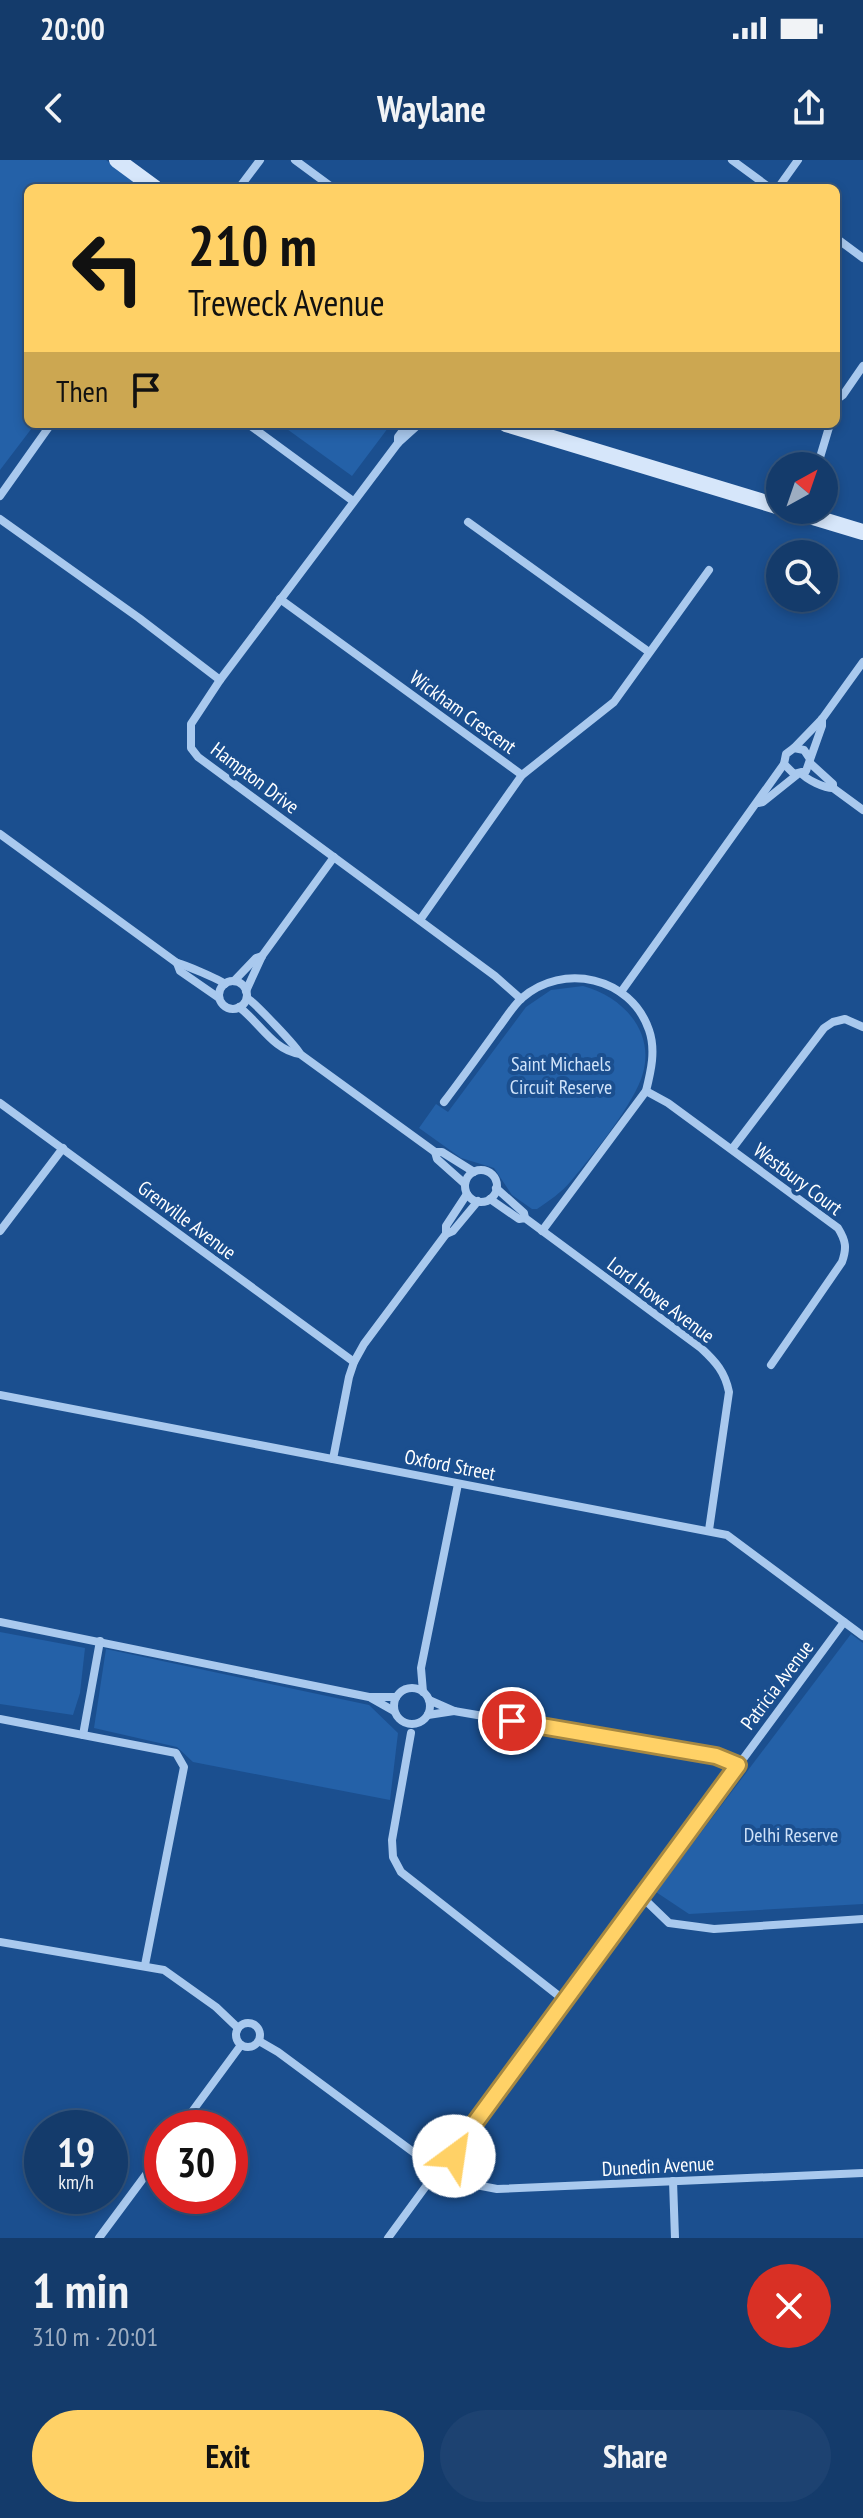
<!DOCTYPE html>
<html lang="en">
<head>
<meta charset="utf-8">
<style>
	body { margin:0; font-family:"PT Sans Narrow",sans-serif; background:#1d4271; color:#f1f3f6; height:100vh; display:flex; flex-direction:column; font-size:30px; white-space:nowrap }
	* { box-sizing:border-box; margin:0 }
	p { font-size:26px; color:#9dadc1 }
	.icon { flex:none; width:44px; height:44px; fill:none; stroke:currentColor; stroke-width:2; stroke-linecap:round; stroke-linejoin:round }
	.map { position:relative; height:2078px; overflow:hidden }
	.sheet { display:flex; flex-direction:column; background:#143b6b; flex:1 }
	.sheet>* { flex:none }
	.guide { position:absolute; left:24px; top:24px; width:816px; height:244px; border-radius:12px; box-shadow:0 4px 12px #0003,0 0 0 2px #33557e; background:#ffd166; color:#111; overflow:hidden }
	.needle { width:52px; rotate:40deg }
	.buttons { position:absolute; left:766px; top:292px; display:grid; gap:16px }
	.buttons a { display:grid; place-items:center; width:72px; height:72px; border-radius:50%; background:#143b6b; box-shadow:0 4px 12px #0003,0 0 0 2px #33557e; font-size:40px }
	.speed { position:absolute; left:24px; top:1950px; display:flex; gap:16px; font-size:40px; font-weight:700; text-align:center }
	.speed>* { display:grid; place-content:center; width:104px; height:104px; border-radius:50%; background:#143b6b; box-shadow:0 4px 12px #0003,0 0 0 2px #33557e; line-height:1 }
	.speed small { font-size:20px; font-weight:400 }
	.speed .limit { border:12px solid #d22; background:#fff; color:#111 }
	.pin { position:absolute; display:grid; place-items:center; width:68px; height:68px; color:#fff; margin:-34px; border:4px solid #fff; border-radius:50%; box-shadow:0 2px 8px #0007 }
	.me { position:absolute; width:88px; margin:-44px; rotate:31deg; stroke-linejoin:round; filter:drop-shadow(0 0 6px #0008) }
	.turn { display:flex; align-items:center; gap:28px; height:168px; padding:0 32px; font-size:36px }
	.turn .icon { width:104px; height:104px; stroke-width:2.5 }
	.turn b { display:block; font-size:56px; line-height:68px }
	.then { display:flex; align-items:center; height:76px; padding:0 32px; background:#0003; gap:16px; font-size:30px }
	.round { display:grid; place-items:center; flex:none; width:84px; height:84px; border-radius:42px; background:#1d4271 }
	.overview { display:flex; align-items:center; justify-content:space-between; height:136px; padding:0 32px }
	h1 { font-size:48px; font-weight:700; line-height:60px }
	.action { display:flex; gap:16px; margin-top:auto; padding:16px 32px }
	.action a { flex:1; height:92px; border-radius:48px; background:#ffd166; color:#111; font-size:32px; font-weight:700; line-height:92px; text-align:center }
	.action a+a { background:#1d4271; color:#f1f3f6 }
	.status { display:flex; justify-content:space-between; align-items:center; height:56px; padding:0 40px; background:#143b6b; direction:ltr }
	.status svg { height:22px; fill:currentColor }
	header { display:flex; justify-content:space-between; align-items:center; height:104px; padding:0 32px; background:#143b6b; font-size:36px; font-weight:700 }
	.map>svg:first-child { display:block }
	.green { fill:#2461a8 }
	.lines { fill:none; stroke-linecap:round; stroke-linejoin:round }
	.street { stroke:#a9c9ee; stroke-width:8 }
	.secondary { stroke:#d6e6fa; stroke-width:16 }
	.route-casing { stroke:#a68842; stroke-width:20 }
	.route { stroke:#ffd166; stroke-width:14 }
	.labels { text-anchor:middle; stroke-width:8; stroke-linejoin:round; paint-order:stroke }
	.street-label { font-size:20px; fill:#fff; stroke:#1b4f8f }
	.park-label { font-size:20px; fill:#cfe3fa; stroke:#1b4f8f }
</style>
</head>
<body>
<div class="status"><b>20:00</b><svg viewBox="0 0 49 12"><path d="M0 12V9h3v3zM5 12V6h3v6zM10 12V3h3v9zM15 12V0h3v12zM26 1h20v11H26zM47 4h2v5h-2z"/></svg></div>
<header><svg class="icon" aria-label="back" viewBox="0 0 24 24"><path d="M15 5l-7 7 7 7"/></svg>Waylane<svg class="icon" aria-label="share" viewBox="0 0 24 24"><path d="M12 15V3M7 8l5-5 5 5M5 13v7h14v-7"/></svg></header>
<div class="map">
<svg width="863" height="2078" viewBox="0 0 863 2078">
	<rect width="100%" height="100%" fill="#1b4f8f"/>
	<g class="green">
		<polygon points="0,0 106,0 142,28 28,28 28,264 35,264 0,310"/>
		<polygon points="280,264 391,264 352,316"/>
		<path d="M583,826C621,836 655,870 643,913C635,943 592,996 571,1021C562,1032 549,1041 537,1049H532L512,1035L494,1008L461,998L419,968L436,944L448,952L526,847L551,830Z"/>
		<polygon points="0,1472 85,1488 80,1533 73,1555 0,1544"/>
		<polygon points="851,1474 863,1483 863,1744 689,1754 656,1732"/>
		<polygon points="106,1489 369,1545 398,1573 390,1640 193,1602 177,1587 94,1568"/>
	</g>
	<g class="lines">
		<g class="street">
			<polyline points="295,0 333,28"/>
			<polyline points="732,0 770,28"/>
			<polyline points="239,28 260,0"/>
			<polyline points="778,28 798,0"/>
			<polyline points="836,78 863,98"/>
			<polyline points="836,240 843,235 863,206"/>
			<polyline points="248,264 353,341"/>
			<polyline points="419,264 398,283 220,520 191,564 191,588 198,597 495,816 521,839"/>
			<polyline points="398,283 398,277 408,264"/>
			<polyline points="818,304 830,264"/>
			<polyline points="0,336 51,264"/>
			<polyline points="0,359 139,458 220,520"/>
			<polyline points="468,362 649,492"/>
			<polyline points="280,439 522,615"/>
			<polyline points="794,588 822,559 863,502"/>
			<polyline points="810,599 804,590 794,588 786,594 784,604 794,614 806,611 822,566 822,559"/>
			<polyline points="810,603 833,624 833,628"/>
			<path d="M801,613C807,620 824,628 833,628L863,650"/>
			<polyline points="758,643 763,642 798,614"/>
			<path d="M0,674L177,803C185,805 219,819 225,824"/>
			<polyline points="420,760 522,615 614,542 709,410"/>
			<polyline points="177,803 180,811 219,838"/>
			<polyline points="234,821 256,798 262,796"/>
			<circle cx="233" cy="835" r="14"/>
			<polyline points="246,831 262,796 334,697"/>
			<polyline points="621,832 784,604"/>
			<path d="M247,838C253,841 298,888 300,894"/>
			<path d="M239,847C260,863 274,891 300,894L435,992H442L474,1012"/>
			<path d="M646,931L668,943L838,1068C846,1081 847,1088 842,1102L771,1205"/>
			<path d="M444,942C463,917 481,892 499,867C506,858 513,846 522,838C563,802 631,817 649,870C656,890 651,911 646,931L542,1071"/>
			<polyline points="0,943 354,1202"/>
			<polyline points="732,989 824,868 833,862 845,859 863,867"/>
			<polyline points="435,992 437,999 465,1024"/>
			<circle cx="481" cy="1026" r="16"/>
			<polyline points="496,1028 524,1053 525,1058"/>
			<path d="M490,1039L519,1059L525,1058L701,1188C716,1202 725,1212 729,1232L709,1370"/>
			<polyline points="0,1071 63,988"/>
			<polyline points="446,1074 446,1066 467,1034"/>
			<polyline points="0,1235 727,1375 863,1476"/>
			<polyline points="333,1299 349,1217 354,1202 364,1184 446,1074 453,1071 478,1041"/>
			<polyline points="0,1462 369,1537 396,1537"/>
			<circle cx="412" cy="1546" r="18"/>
			<polyline points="423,1532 421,1508 458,1324"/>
			<polyline points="371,1538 394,1551"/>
			<polyline points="429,1540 454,1551 716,1596 738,1605"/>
			<polyline points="428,1555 454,1551"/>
			<polyline points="0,1559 176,1593 184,1607 145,1805"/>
			<polyline points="411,1573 392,1680 393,1697 401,1712 564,1840"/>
			<polyline points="83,1575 100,1481"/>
			<polyline points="641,1736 669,1763 714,1769 863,1759"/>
			<polyline points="0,1782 164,1810 216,1847 238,1868"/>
			<circle cx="248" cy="1875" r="12"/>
			<polyline points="259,1881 278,1892 424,2000"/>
			<polyline points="180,1968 241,1885"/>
			<circle cx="441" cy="2008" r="18"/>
			<polyline points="452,1994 844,1462"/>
			<polyline points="458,2014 476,2025 497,2029 863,2013"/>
			<polyline points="673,2021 675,2078"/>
			<polyline points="99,2078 162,1993"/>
			<polyline points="388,2078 429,2022"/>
		</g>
		<g class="secondary">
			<polyline points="117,0 155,28"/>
			<polyline points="506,264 780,347"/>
			<polyline points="790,350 863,372"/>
		</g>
	</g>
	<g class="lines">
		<defs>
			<polyline id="route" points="454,1996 452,1994 738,1605 716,1596 512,1561"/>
		</defs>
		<use href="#route" class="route-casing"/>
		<use href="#route" class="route"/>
	</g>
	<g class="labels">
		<g class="street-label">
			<text transform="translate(463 552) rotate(36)" y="7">Wickham Crescent</text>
			<text transform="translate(255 618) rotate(37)" y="7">Hampton Drive</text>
			<text transform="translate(798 1019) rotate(37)" y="7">Westbury Court</text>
			<text transform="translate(187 1060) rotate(37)" y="7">Grenville Avenue</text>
			<text transform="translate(661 1140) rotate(37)" y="7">Lord Howe Avenue</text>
			<text transform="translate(450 1305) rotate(11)" y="7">Oxford Street</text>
			<text transform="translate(777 1525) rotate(-53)" y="7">Patricia Avenue</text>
			<text transform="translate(658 2006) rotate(-3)" y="7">Dunedin Avenue</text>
		</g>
		<g class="park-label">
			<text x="561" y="911">Saint Michaels<tspan x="561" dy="23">Circuit Reserve</tspan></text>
			<text x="791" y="1682">Delhi Reserve</text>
		</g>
	</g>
</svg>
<div class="buttons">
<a><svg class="needle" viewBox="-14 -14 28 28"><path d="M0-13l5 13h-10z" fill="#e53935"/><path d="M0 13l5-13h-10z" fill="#9dadc1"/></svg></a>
<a><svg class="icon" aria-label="search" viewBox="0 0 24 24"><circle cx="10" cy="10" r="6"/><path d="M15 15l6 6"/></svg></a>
</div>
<div class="speed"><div>19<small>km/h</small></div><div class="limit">30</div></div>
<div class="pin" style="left:512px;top:1561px;background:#d93025"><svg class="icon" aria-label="arrive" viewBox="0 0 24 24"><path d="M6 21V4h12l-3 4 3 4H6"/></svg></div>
<svg class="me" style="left:454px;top:1996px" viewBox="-20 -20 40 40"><circle r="19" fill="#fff"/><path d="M0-13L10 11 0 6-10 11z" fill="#ffd166"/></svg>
<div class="guide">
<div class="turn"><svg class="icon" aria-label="left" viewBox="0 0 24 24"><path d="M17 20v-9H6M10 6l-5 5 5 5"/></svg><div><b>210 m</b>Treweck Avenue</div></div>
<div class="then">Then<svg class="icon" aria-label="arrive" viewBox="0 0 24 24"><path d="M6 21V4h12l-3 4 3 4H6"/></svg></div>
</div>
</div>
<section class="sheet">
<div class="overview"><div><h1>1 min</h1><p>310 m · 20:01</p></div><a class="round" style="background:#d93025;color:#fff"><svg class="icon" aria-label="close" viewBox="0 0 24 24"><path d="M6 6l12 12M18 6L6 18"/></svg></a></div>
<div class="action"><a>Exit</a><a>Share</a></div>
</section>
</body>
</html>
